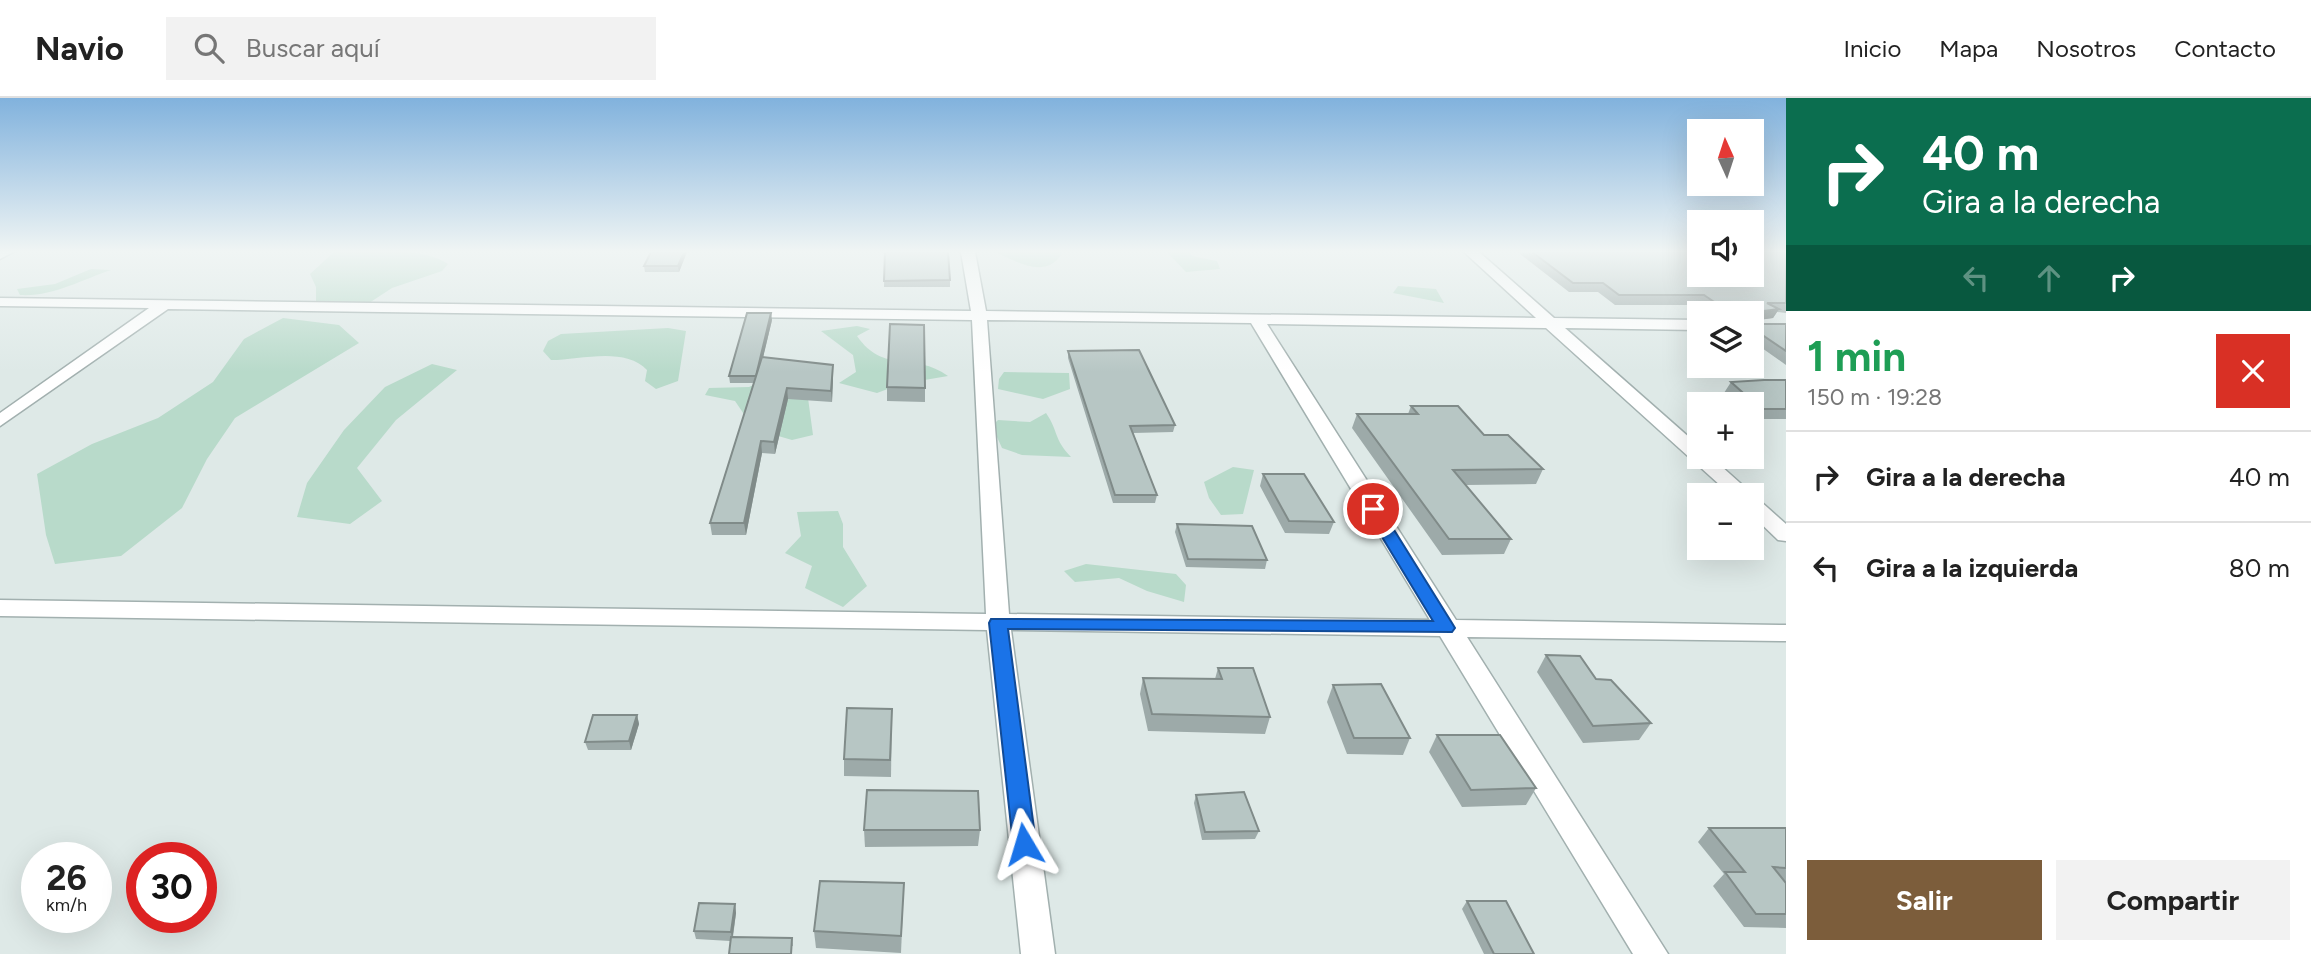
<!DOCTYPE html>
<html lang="es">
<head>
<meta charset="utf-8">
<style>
	body { margin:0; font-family:Figtree,sans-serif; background:#f2f2f2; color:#222; height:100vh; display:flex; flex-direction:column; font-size:26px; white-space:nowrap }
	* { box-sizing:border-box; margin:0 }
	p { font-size:23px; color:#767676 }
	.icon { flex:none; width:38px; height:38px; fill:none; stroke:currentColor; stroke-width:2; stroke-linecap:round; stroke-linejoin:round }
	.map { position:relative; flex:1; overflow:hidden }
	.panel { display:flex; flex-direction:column; background:#fff; width:525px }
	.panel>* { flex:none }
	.guide { background:#0b6e4f; color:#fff; overflow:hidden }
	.needle { width:46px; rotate:357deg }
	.controls { position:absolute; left:1687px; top:21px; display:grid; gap:14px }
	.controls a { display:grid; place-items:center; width:77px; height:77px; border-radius:0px; background:#fff; box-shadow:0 7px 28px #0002; font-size:35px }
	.speed { position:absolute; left:21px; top:744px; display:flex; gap:14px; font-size:35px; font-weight:700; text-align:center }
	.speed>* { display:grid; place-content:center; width:91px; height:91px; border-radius:50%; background:#fff; box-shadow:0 7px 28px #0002; line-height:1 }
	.speed small { font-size:18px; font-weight:400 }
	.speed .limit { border:10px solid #d22; background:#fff; color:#111 }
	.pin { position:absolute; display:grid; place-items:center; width:60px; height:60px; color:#fff; margin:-30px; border:4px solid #fff; border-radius:50%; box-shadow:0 2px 7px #0007 }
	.me { position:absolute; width:77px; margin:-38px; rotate:353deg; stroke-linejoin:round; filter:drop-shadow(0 0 5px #0008) }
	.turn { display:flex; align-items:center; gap:24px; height:147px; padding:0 21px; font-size:32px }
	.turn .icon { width:91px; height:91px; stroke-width:2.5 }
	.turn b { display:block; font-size:49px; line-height:60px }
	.lanes { display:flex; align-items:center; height:66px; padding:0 21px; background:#0003; justify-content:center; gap:35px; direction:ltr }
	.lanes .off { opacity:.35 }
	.round { display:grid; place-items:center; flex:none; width:74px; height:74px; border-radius:0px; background:#f2f2f2 }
	.summary { display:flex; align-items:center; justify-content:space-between; height:119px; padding:0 21px }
	h1 { font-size:42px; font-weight:700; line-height:52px; color:#1e9e55 }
	.action { display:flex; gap:14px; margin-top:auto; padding:14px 21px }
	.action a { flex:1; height:80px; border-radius:0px; background:#7c5d3b; color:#fff; font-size:28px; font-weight:700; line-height:80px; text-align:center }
	.action a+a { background:#f2f2f2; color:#222 }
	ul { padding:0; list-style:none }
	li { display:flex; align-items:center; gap:21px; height:91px; padding:0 21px; border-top:2px solid #e0e0e0 }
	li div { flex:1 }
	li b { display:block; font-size:26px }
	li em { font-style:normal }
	header { display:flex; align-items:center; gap:42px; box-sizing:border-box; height:98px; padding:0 35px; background:#fff; border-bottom:2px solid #e0e0e0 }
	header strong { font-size:33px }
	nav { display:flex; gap:38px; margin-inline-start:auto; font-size:24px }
	.search { width:490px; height:63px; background:#f2f2f2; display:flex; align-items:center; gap:18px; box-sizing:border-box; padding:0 24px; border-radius:0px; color:#767676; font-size:26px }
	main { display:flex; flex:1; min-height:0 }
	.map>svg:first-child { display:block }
	.green { fill:#b8daca }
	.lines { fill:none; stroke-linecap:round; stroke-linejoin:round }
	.minor-casing { stroke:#a2b0af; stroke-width:3 }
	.minor { fill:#fff; fill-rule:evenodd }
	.wall { fill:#9daaa9 }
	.shaded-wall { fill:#808b89 }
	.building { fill:#b7c6c4; stroke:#808b89; stroke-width:2 }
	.route { fill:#1a73e8; stroke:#114b97; stroke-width:2 }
</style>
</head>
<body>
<header>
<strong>Navio</strong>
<div class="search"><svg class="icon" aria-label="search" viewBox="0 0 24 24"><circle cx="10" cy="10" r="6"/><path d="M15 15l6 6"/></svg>Buscar aquí</div>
<nav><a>Inicio</a><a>Mapa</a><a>Nosotros</a><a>Contacto</a></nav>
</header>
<main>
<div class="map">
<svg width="1786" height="856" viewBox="0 0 1786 856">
	<rect width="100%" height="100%" fill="#dee9e7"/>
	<g class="green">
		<path d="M334,154C364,154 423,148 448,166L442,173L392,190L369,205L328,208L316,204V189L310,176Z"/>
		<path d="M995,154H1060L1061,157C1044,182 1014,162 995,154Z"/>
		<polygon points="1167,154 1190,154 1192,158 1217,163 1220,171 1186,174"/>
		<path d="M91,171L111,172C81,182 52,199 20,197L17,191L55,186Z"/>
		<polygon points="1398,188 1436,191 1444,205 1393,195"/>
		<polygon points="283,220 339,227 359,245 235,320 207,361 182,410 121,458 55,466 46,437 37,376 92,346 158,320 213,284 244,241"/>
		<path d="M857,228L870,231L857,238C884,277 914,253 948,278L901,286L877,295L839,285L856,274L853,257L821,233Z"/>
		<path d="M668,230L686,233L678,283L656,291L645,283L647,272C625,248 579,262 551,262L543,253L548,243L561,236Z"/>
		<polygon points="432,266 457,272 396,322 357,370 382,403 350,426 297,419 307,385 344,332 385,289"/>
		<polygon points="1004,274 1069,275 1070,291 1043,301 998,291 999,281"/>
		<polygon points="764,282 808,300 813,337 792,342 754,331 735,303 705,297 709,290 749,289"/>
		<path d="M1046,315C1059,334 1053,340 1071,359L1022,357L1002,350L992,328L998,322L1030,324Z"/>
		<polygon points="1233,369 1254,372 1243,416 1221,417 1209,400 1204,384"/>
		<polygon points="838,413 843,426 843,449 867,488 843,509 805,490 812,468 785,455 801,438 797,414"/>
		<polygon points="1086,466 1176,476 1186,487 1184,504 1147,493 1119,480 1075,484 1064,473"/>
	</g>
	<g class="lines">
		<defs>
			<g id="minor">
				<polygon points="0,154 13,154 0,161"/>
				<path d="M961,154H975L986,213L1536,220L1464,154H1479L1554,220L1699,222V232L1565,230L1699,348V359H1711L1749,393L1752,397H1731L1546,230L1267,226L1456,522L1786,527V543L1467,539L1668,856H1633L1440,538L1011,532L1055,856H1021L987,532L0,518V502L986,516L972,222L168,211L0,328V315L149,210L0,208V200L971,213ZM987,222L1251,225L1430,522L1009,516Z"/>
				<polygon points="1752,400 1759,402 1786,426 1786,443 1778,442 1752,417"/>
			</g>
		</defs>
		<use href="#minor" class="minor-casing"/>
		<use href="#minor" class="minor"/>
	</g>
	<g class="wall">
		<polygon points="687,154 679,174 645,174 644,168"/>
		<polygon points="885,154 950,182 950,189 884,189"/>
		<polygon points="1520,154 1786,154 1786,215 1777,214 1773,220 1757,222 1757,226 1786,226 1786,267 1752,243 1752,215 1712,215 1699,207 1615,207 1598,194 1569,194 1520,156"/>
		<polygon points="772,222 763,259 833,278 832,304 788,301 775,356 762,355 746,437 712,437 710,425 754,285 730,285 729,278"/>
		<polygon points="1068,253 1175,327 1173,334 1133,335 1157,397 1155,405 1113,405 1068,260"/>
		<polygon points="1786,282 1786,321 1754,321 1752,319 1752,306 1738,306 1724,295 1731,284"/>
		<polygon points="887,289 925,290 925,304 887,303"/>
		<polygon points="1411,308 1484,337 1543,371 1536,386 1466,387 1511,441 1504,456 1442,457 1352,330 1357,316 1408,316"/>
		<polygon points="1263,376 1334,424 1329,436 1285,435 1260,388"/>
		<polygon points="1177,426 1267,462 1265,471 1186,469 1175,434"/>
		<polygon points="1546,557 1596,581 1651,625 1639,642 1583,645 1537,574"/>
		<polygon points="1218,570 1270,619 1265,636 1148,633 1140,596 1143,580 1215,581"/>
		<polygon points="1333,587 1410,640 1403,657 1347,656 1327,604"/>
		<polygon points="892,611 891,679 844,678 844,661"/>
		<polygon points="637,617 639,626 631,652 588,652 585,644"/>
		<polygon points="1437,637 1536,690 1526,707 1462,709 1429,654"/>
		<polygon points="1196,697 1259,733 1255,741 1202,742 1194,705"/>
		<polygon points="1709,730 1786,730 1786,830 1744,829 1713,788 1724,776 1698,744"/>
		<polygon points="864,732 980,732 978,748 865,749"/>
		<polygon points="904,785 901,855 816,850 814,833"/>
		<polygon points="1467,803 1534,856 1484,856 1462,811"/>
		<polygon points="735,806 736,815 733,839 792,840 793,848 730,843 696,841 694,833"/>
	</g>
	<g class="shaded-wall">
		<polygon points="684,154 687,154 679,174 678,168"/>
		<polygon points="1779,211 1773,220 1752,223 1755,214"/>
		<polygon points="771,215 772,222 757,285 756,278"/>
		<polygon points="833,267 833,278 832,304 831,293"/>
		<polygon points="787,290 788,301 775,356 774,344"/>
		<polygon points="761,343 762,355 746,437 744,425"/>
		<polygon points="637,617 639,626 631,652 629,643"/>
		<polygon points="735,806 736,815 732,843 731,834"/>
	</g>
	<g class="building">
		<polygon points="651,154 684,154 678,168 644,168"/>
		<polygon points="885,154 948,154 950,182 884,183"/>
		<polygon points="1532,154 1699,154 1699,177 1752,177 1752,154 1786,154 1786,205 1767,205 1779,211 1755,214 1757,226 1786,226 1786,253 1752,230 1752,215 1730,215 1704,197 1619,197 1603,185 1573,185"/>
		<polygon points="747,215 771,215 756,278 729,278"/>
		<polygon points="890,226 924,227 925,290 887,289"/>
		<polygon points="1139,252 1175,327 1130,328 1157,397 1115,397 1068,253"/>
		<polygon points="762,259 833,267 831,293 787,290 774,344 761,343 744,425 710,425"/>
		<polygon points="1764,282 1786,282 1786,311 1761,311 1731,284"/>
		<polygon points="1411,308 1458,308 1484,337 1508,337 1543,371 1453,372 1511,441 1449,441 1357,316 1418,316"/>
		<polygon points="1263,376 1304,376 1334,424 1289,423"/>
		<polygon points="1177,426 1252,428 1267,462 1188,461"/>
		<polygon points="1546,557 1580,558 1596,581 1611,582 1651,625 1593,628"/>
		<polygon points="1218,570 1253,570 1270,619 1152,616 1143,580 1222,581"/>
		<polygon points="1381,586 1410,640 1354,640 1333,587"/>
		<polygon points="847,610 892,611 890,662 844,661"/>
		<polygon points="593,617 637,617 629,643 585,644"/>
		<polygon points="1437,637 1500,637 1536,690 1471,692"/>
		<polygon points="867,692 978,693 980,732 864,732"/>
		<polygon points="1244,694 1259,733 1205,734 1196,697"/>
		<polygon points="1709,730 1786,730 1786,770 1773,769 1786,785 1786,816 1756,816 1725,774 1745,774"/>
		<polygon points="820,783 904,785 901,838 814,833"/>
		<polygon points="1467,803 1506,803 1534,856 1494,856"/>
		<polygon points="699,805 735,806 731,834 694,833"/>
		<polygon points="731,839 792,840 791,856 729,856"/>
	</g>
	<linearGradient id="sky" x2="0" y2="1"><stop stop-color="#81b2dd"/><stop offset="0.56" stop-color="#f0f5f4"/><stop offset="1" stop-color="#f0f5f4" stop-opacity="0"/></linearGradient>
	<rect width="1786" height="274" fill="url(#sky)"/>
	<polygon class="route" points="1373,406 1381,411 1452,525 1455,530 1452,534 1008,531 1036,746 1032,753 1024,755 1016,753 1013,746 989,525 991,521 1433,523 1365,411"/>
</svg>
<div class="controls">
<a><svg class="needle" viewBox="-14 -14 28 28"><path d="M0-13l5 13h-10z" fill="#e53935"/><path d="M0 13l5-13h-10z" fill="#767676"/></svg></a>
<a><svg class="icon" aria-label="sound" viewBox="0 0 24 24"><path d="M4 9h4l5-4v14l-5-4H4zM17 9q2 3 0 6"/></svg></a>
<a><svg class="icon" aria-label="layers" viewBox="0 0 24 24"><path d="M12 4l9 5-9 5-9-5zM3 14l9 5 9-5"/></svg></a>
<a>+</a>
<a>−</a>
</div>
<div class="speed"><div>26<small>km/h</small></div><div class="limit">30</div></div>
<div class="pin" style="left:1373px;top:411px;background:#d93025"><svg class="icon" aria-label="arrive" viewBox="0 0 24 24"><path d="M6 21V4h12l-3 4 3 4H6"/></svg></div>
<svg class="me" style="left:1024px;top:746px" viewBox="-20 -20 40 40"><path d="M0-17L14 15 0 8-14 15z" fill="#1a73e8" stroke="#fff" stroke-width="4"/></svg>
</div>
<section class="panel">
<div class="guide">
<div class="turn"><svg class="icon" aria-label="right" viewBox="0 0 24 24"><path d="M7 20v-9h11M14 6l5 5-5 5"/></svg><div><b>40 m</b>Gira a la derecha</div></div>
<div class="lanes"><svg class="icon off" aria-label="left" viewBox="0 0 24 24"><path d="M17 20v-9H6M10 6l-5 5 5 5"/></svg><svg class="icon off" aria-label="ahead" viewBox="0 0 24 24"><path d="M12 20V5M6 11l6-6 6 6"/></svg><svg class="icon" aria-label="right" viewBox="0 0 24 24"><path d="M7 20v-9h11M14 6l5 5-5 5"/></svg></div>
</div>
<div class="summary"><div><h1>1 min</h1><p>150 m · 19:28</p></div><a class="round" style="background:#d93025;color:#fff"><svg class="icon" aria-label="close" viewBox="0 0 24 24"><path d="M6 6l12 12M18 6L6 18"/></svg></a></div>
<ul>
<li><svg class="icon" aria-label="right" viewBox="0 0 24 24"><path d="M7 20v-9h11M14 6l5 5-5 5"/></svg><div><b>Gira a la derecha</b></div><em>40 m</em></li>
<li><svg class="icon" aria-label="left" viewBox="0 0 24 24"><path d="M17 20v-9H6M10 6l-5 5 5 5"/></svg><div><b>Gira a la izquierda</b></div><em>80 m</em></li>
</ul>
<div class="action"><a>Salir</a><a>Compartir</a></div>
</section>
</main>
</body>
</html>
